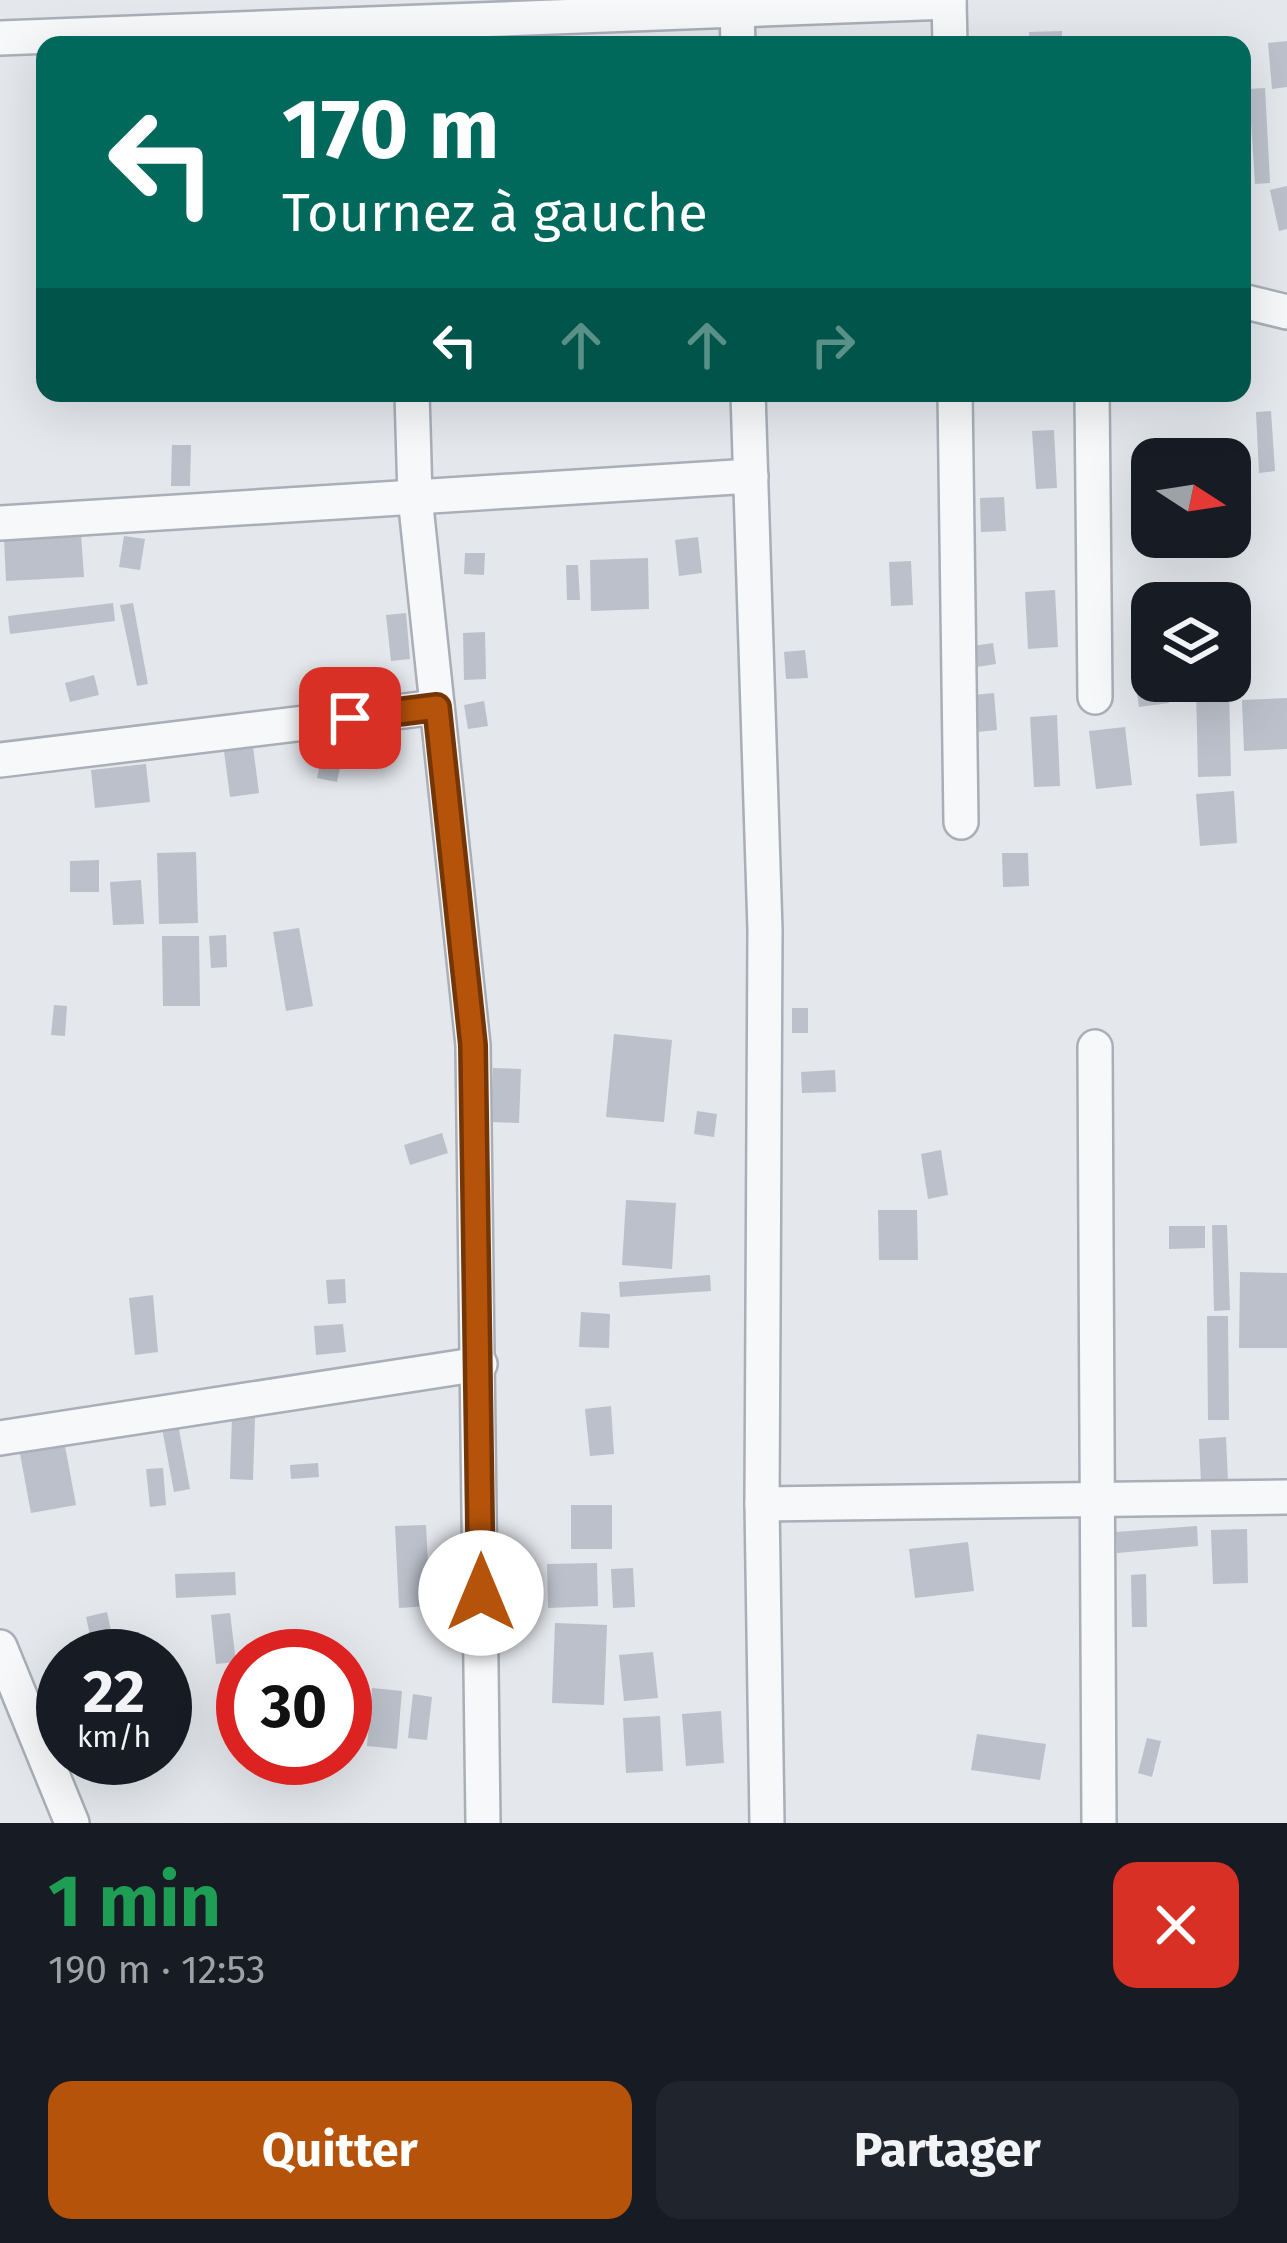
<!DOCTYPE html>
<html lang="fr">
<head>
<meta charset="utf-8">
<style>
	body { margin:0; font-family:"Fira Sans",sans-serif; background:#20242c; color:#f1f3f6; height:100vh; display:flex; flex-direction:column; font-size:45px; white-space:nowrap }
	* { box-sizing:border-box; margin:0 }
	p { font-size:39px; color:#9ea1a6 }
	.icon { flex:none; width:66px; height:66px; fill:none; stroke:currentColor; stroke-width:2; stroke-linecap:round; stroke-linejoin:round }
	.map { position:relative; height:1823px; overflow:hidden }
	.drawer { display:flex; flex-direction:column; background:#171b24; flex:1 }
	.drawer>* { flex:none }
	.top-card { position:absolute; left:36px; top:36px; width:1215px; height:366px; border-radius:24px; box-shadow:0 12px 48px #0002; background:#00695c; color:#fff; overflow:hidden }
	.needle { width:78px; rotate:102deg }
	.tools { position:absolute; left:1131px; top:438px; display:grid; gap:24px }
	.tools a { display:grid; place-items:center; width:120px; height:120px; border-radius:24px; background:#171b24; box-shadow:0 12px 48px #0002; font-size:60px }
	.speed { position:absolute; left:36px; top:1629px; display:flex; gap:24px; font-size:60px; font-weight:700; text-align:center }
	.speed>* { display:grid; place-content:center; width:156px; height:156px; border-radius:50%; background:#171b24; box-shadow:0 12px 48px #0002; line-height:1 }
	.speed small { font-size:30px; font-weight:400 }
	.speed .limit { border:18px solid #d22; background:#fff; color:#111 }
	.pin { position:absolute; display:grid; place-items:center; width:102px; height:102px; color:#fff; margin:-51px; border-radius:24px; box-shadow:0 6px 18px #0006 }
	.me { position:absolute; width:132px; margin:-66px; rotate:0deg; stroke-linejoin:round; filter:drop-shadow(0 0 9px #0008) }
	.turn { display:flex; align-items:center; gap:42px; height:252px; padding:0 48px; font-size:54px }
	.turn .icon { width:156px; height:156px; stroke-width:2.5 }
	.turn b { display:block; font-size:84px; line-height:102px }
	.lanes { display:flex; align-items:center; height:114px; padding:0 48px; background:#0003; justify-content:center; gap:60px; direction:ltr }
	.lanes .off { opacity:.35 }
	.round { display:grid; place-items:center; flex:none; width:126px; height:126px; border-radius:24px; background:#20242c }
	.summary { display:flex; align-items:center; justify-content:space-between; height:204px; padding:0 48px }
	h1 { font-size:72px; font-weight:700; line-height:90px; color:#1e9e55 }
	.button { display:flex; gap:24px; margin-top:auto; padding:24px 48px }
	.button a { flex:1; height:138px; border-radius:24px; background:#b45309; color:#fff; font-size:48px; font-weight:700; line-height:138px; text-align:center }
	.button a+a { background:#20242c; color:#f1f3f6 }
	.map>svg:first-child { display:block }
	.building { fill:#bbc0ca }
	.lines { fill:none; stroke-linecap:round; stroke-linejoin:round }
	.minor-casing { stroke:#a9aeb7; stroke-width:38 }
	.minor { stroke:#f7f8fa; stroke-width:33 }
	.route-casing { stroke:#753606; stroke-width:30 }
	.route { stroke:#b45309; stroke-width:21 }
</style>
</head>
<body>
<div class="map">
<svg width="1287" height="1823" viewBox="0 0 1287 1823">
	<rect width="100%" height="100%" fill="#e4e7ec"/>
	<g class="building">
		<polygon points="1062,31 1062,45 1029,45 1029,32"/>
		<polygon points="1287,41 1287,87 1272,89 1268,43"/>
		<polygon points="1265,88 1270,183 1255,184 1249,89"/>
		<polygon points="1287,186 1287,229 1279,231 1270,190"/>
		<polygon points="1271,411 1275,471 1259,473 1256,412"/>
		<polygon points="1054,430 1057,488 1036,489 1032,431"/>
		<polygon points="172,445 191,445 190,486 171,486"/>
		<polygon points="1004,497 1006,531 981,532 980,498"/>
		<polygon points="81,534 84,577 6,581 4,538"/>
		<polygon points="124,536 145,539 140,570 119,567"/>
		<polygon points="698,537 702,573 679,576 675,540"/>
		<polygon points="465,553 485,553 484,575 464,574"/>
		<polygon points="648,558 649,609 591,611 590,560"/>
		<polygon points="911,561 913,605 891,606 889,562"/>
		<polygon points="566,565 578,565 580,600 567,600"/>
		<polygon points="1055,590 1058,647 1028,649 1025,592"/>
		<polygon points="113,603 115,621 10,634 8,616"/>
		<polygon points="133,603 148,684 137,686 120,605"/>
		<polygon points="406,613 410,659 391,661 386,615"/>
		<polygon points="485,632 486,679 464,680 463,633"/>
		<polygon points="993,643 996,664 976,667 973,646"/>
		<polygon points="805,650 808,678 786,679 784,652"/>
		<polygon points="94,675 99,695 70,702 65,683"/>
		<polygon points="1166,687 1169,703 1139,707 1137,692"/>
		<polygon points="1196,687 1229,687 1231,776 1198,777"/>
		<polygon points="994,693 997,730 967,733 963,696"/>
		<polygon points="1287,698 1287,749 1244,751 1242,700"/>
		<polygon points="484,701 488,726 468,729 464,705"/>
		<polygon points="1057,715 1060,786 1034,787 1030,717"/>
		<polygon points="1125,727 1132,785 1096,789 1089,731"/>
		<polygon points="326,739 345,744 337,782 317,778"/>
		<polygon points="253,747 259,793 230,797 224,751"/>
		<polygon points="146,764 150,802 95,808 91,770"/>
		<polygon points="1234,791 1237,843 1200,846 1196,794"/>
		<polygon points="196,852 198,923 159,924 157,853"/>
		<polygon points="1002,853 1028,853 1029,886 1003,887"/>
		<polygon points="99,860 99,892 70,892 70,861"/>
		<polygon points="141,880 144,924 113,925 110,882"/>
		<polygon points="299,928 313,1006 286,1011 273,932"/>
		<polygon points="226,935 227,967 211,968 209,936"/>
		<polygon points="162,936 199,936 200,1006 163,1006"/>
		<polygon points="54,1005 67,1006 65,1036 51,1035"/>
		<rect x="792" y="1008" width="16" height="25"/>
		<polygon points="614,1034 672,1040 664,1122 606,1117"/>
		<polygon points="493,1068 521,1069 519,1123 491,1122"/>
		<polygon points="835,1070 836,1092 802,1093 801,1072"/>
		<polygon points="697,1111 717,1114 714,1137 694,1134"/>
		<polygon points="442,1133 448,1153 410,1165 404,1145"/>
		<polygon points="941,1150 948,1195 928,1199 921,1154"/>
		<polygon points="626,1200 676,1203 672,1269 622,1265"/>
		<polygon points="878,1210 917,1210 918,1260 879,1260"/>
		<polygon points="1212,1225 1227,1225 1230,1310 1214,1311"/>
		<polygon points="1169,1226 1205,1226 1205,1248 1169,1249"/>
		<polygon points="1240,1272 1287,1273 1287,1348 1239,1348"/>
		<polygon points="710,1275 711,1291 620,1297 619,1282"/>
		<polygon points="345,1279 346,1303 328,1304 326,1280"/>
		<polygon points="153,1295 158,1352 135,1355 129,1298"/>
		<polygon points="581,1312 610,1314 609,1348 579,1347"/>
		<polygon points="1207,1316 1228,1316 1229,1420 1208,1420"/>
		<polygon points="343,1324 346,1352 316,1355 314,1326"/>
		<polygon points="611,1406 614,1454 590,1456 585,1409"/>
		<polygon points="232,1417 255,1418 253,1480 230,1479"/>
		<polygon points="178,1424 190,1489 174,1492 162,1428"/>
		<polygon points="1226,1437 1228,1481 1201,1483 1199,1439"/>
		<polygon points="65,1446 76,1505 31,1513 20,1454"/>
		<polygon points="318,1463 319,1477 291,1479 290,1465"/>
		<polygon points="163,1468 166,1505 150,1507 146,1469"/>
		<rect x="571" y="1505" width="41" height="44"/>
		<polygon points="426,1525 430,1606 399,1608 395,1526"/>
		<polygon points="1197,1526 1198,1546 1117,1553 1116,1532"/>
		<polygon points="1247,1529 1248,1583 1213,1584 1211,1530"/>
		<polygon points="968,1542 974,1591 915,1598 909,1549"/>
		<polygon points="597,1563 598,1606 548,1608 547,1564"/>
		<polygon points="633,1568 635,1607 613,1608 611,1569"/>
		<polygon points="235,1572 236,1595 176,1598 175,1574"/>
		<polygon points="1146,1574 1147,1627 1132,1627 1131,1575"/>
		<polygon points="107,1612 113,1639 92,1644 86,1617"/>
		<polygon points="230,1613 236,1662 216,1664 211,1615"/>
		<polygon points="555,1623 607,1625 604,1705 552,1703"/>
		<polygon points="653,1652 658,1698 624,1701 619,1655"/>
		<polygon points="372,1688 402,1691 397,1749 367,1746"/>
		<polygon points="413,1694 432,1697 427,1740 408,1738"/>
		<polygon points="721,1711 724,1763 686,1766 682,1714"/>
		<polygon points="660,1716 663,1771 626,1773 623,1718"/>
		<polygon points="977,1734 1046,1744 1040,1780 971,1770"/>
		<polygon points="1147,1738 1161,1741 1152,1777 1138,1773"/>
	</g>
	<g class="lines">
		<defs>
			<g id="minor">
				<polyline points="949,0 950,45"/>
				<polyline points="737,10 738,45"/>
				<polyline points="0,38 949,2"/>
				<polyline points="1242,301 1287,312"/>
				<polyline points="412,393 415,497 473,1045 483,1823"/>
				<polyline points="748,393 765,930 762,1504 767,1823"/>
				<polyline points="955,393 961,822"/>
				<polyline points="1092,393 1095,697"/>
				<polyline points="0,523 751,476"/>
				<polyline points="0,760 437,707"/>
				<polyline points="1095,1047 1099,1823"/>
				<polyline points="0,1438 480,1364"/>
				<polyline points="762,1504 1287,1497"/>
				<polyline points="0,1647 72,1823"/>
			</g>
		</defs>
		<use href="#minor" class="minor-casing"/>
		<use href="#minor" class="minor"/>
	</g>
	<g class="lines">
		<defs>
			<polyline id="route" points="350,718 437,707 473,1045 481,1593"/>
		</defs>
		<use href="#route" class="route-casing"/>
		<use href="#route" class="route"/>
	</g>
</svg>
<div class="tools">
<a><svg class="needle" viewBox="-14 -14 28 28"><path d="M0-13l5 13h-10z" fill="#e53935"/><path d="M0 13l5-13h-10z" fill="#9ea1a6"/></svg></a>
<a><svg class="icon" aria-label="layers" viewBox="0 0 24 24"><path d="M12 4l9 5-9 5-9-5zM3 14l9 5 9-5"/></svg></a>
</div>
<div class="speed"><div>22<small>km/h</small></div><div class="limit">30</div></div>
<div class="pin" style="left:350px;top:718px;background:#d93025"><svg class="icon" aria-label="arrive" viewBox="0 0 24 24"><path d="M6 21V4h12l-3 4 3 4H6"/></svg></div>
<svg class="me" style="left:481px;top:1593px" viewBox="-20 -20 40 40"><circle r="19" fill="#fff"/><path d="M0-13L10 11 0 6-10 11z" fill="#b45309"/></svg>
<div class="top-card">
<div class="turn"><svg class="icon" aria-label="left" viewBox="0 0 24 24"><path d="M17 20v-9H6M10 6l-5 5 5 5"/></svg><div><b>170 m</b>Tournez à gauche</div></div>
<div class="lanes"><svg class="icon" aria-label="left" viewBox="0 0 24 24"><path d="M17 20v-9H6M10 6l-5 5 5 5"/></svg><svg class="icon off" aria-label="ahead" viewBox="0 0 24 24"><path d="M12 20V5M6 11l6-6 6 6"/></svg><svg class="icon off" aria-label="ahead" viewBox="0 0 24 24"><path d="M12 20V5M6 11l6-6 6 6"/></svg><svg class="icon off" aria-label="right" viewBox="0 0 24 24"><path d="M7 20v-9h11M14 6l5 5-5 5"/></svg></div>
</div>
</div>
<section class="drawer">
<div class="summary"><div><h1>1 min</h1><p>190 m · 12:53</p></div><a class="round" style="background:#d93025;color:#fff"><svg class="icon" aria-label="close" viewBox="0 0 24 24"><path d="M6 6l12 12M18 6L6 18"/></svg></a></div>
<div class="button"><a>Quitter</a><a>Partager</a></div>
</section>
</body>
</html>
